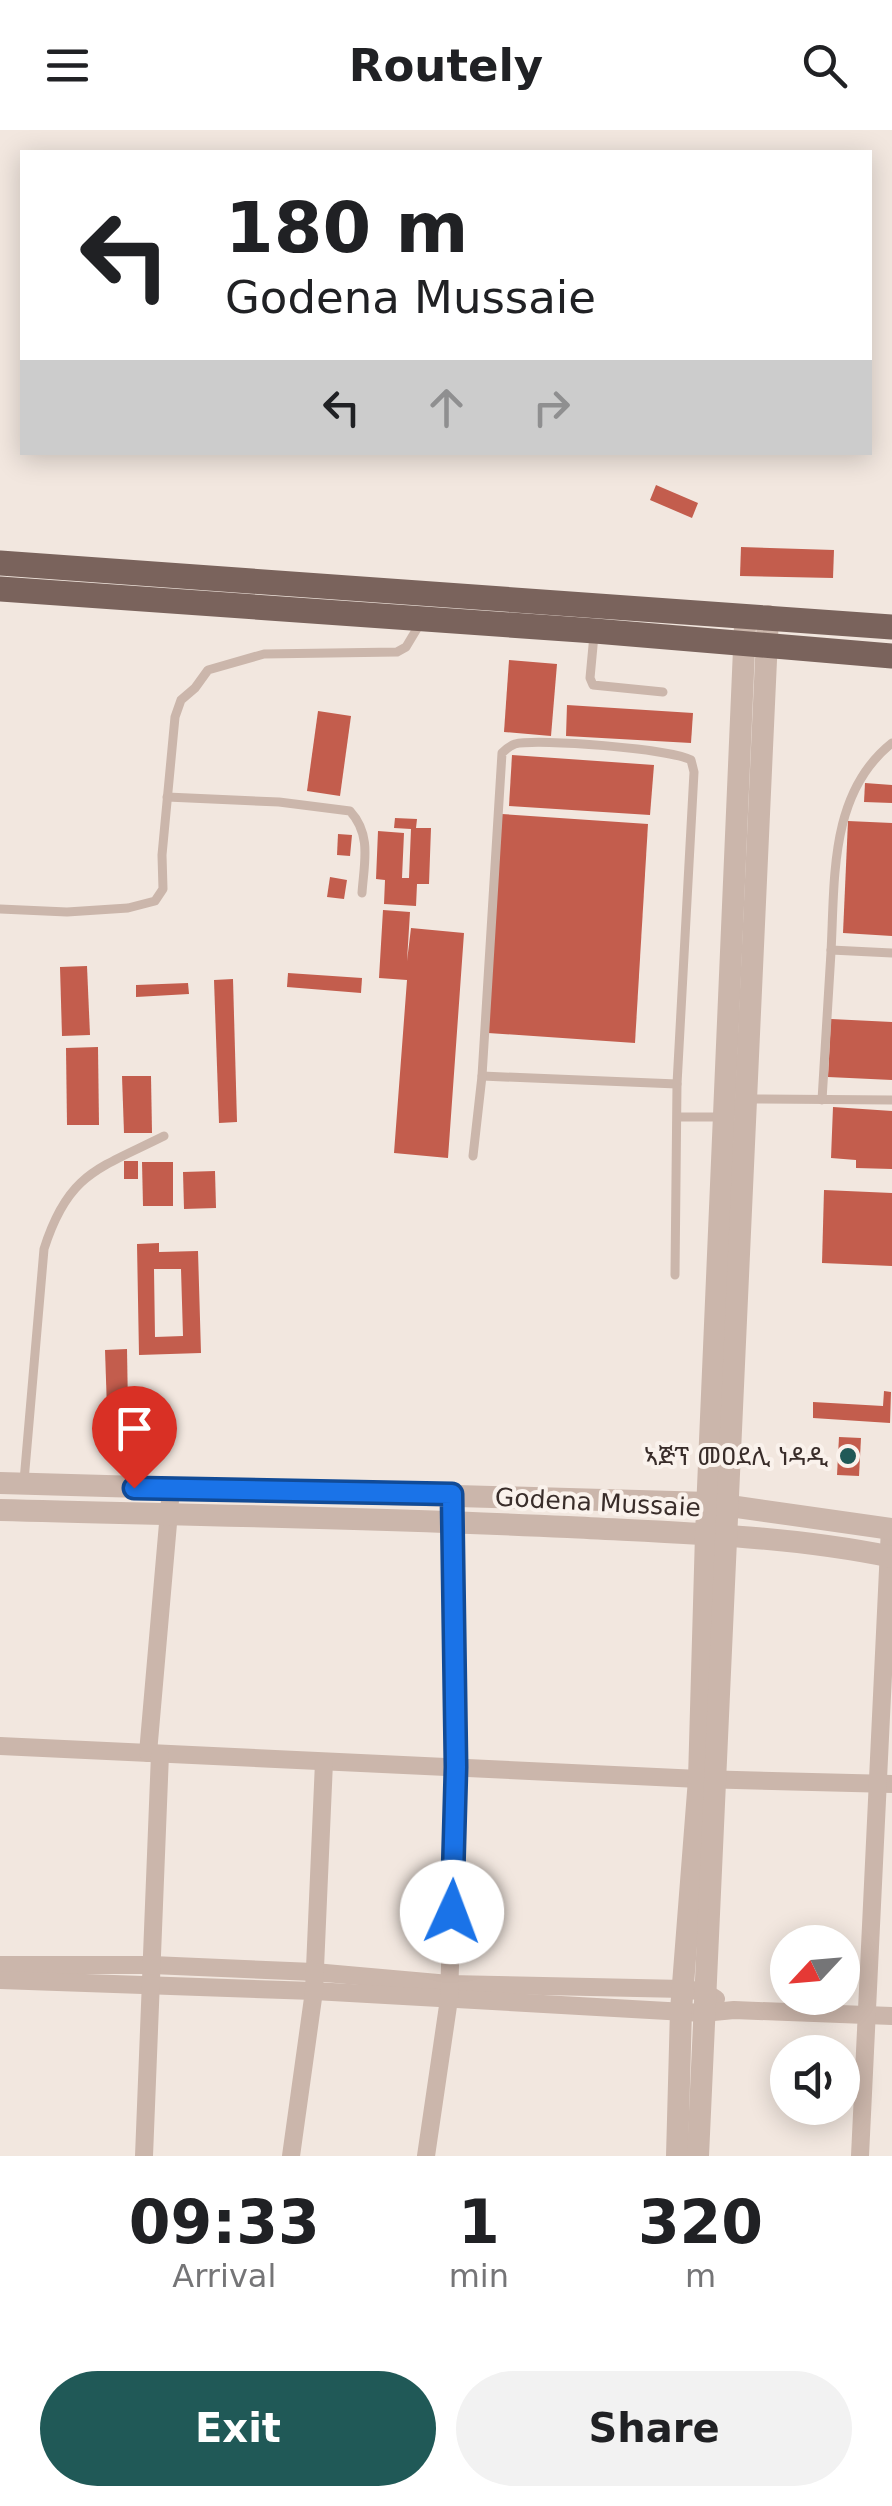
<!DOCTYPE html>
<html lang="en">
<head>
<meta charset="utf-8">
<style>
	body { margin:0; font-family:"DejaVu Sans","Noto Sans Ethiopic",sans-serif; background:#f2f2f2; color:#202124; height:100vh; display:flex; flex-direction:column; font-size:38px; white-space:nowrap }
	* { box-sizing:border-box; margin:0 }
	p { font-size:32px; color:#757577 }
	.icon { flex:none; width:55px; height:55px; fill:none; stroke:currentColor; stroke-width:2; stroke-linecap:round; stroke-linejoin:round }
	.map { position:relative; height:2026px; overflow:hidden }
	.drawer { display:flex; flex-direction:column; background:#fff; flex:1 }
	.drawer>* { flex:none }
	.guide { position:absolute; left:20px; top:20px; width:852px; height:305px; border-radius:0px; box-shadow:0 5px 25px #0003; background:#fff; color:#202124; overflow:hidden }
	.needle { width:65px; rotate:244deg }
	.controls { position:absolute; left:770px; top:1795px; display:grid; gap:20px }
	.controls a { display:grid; place-items:center; width:90px; height:90px; border-radius:50%; background:#fff; box-shadow:0 5px 25px #0003; font-size:50px }
	.pin { position:absolute; display:grid; place-items:center; width:85px; height:85px; color:#fff; margin:-102px -42px; border-radius:50% 50% 50% 0; rotate:-45deg; box-shadow:0 0 10px #0007 }
	.pin .icon { rotate:45deg }
	.me { position:absolute; width:110px; margin:-55px; rotate:2deg; stroke-linejoin:round; filter:drop-shadow(0 0 8px #0008) }
	.turn { display:flex; align-items:center; gap:35px; height:210px; padding:0 40px; font-size:45px }
	.turn .icon { width:130px; height:130px; stroke-width:2.5 }
	.turn b { display:block; font-size:70px; line-height:85px }
	.lanes { display:flex; align-items:center; height:95px; padding:0 40px; background:#0003; justify-content:center; gap:50px; direction:ltr }
	.lanes .off { opacity:.35 }
	.eta { display:flex; justify-content:space-evenly; align-items:center; height:170px; text-align:center }
	.eta b { font-size:60px; font-weight:800; line-height:70px }
	.button { display:flex; gap:20px; margin-top:auto; padding:20px 40px }
	.button a { flex:1; height:115px; border-radius:60px; background:#205957; color:#fff; font-size:40px; font-weight:800; line-height:115px; text-align:center }
	.button a+a { background:#f2f2f2; color:#202124 }
	header { display:flex; justify-content:space-between; align-items:center; height:130px; padding:0 40px; background:#fff; font-size:45px; font-weight:800 }
	.map>svg:first-child { display:block }
	.building { fill:#c35d4d; fill-rule:evenodd }
	.lines { fill:none; stroke-linecap:round; stroke-linejoin:round }
	.service { stroke:#cbb6ab; stroke-width:9 }
	.minor { stroke:#cbb6ab; stroke-width:18 }
	.tertiary { stroke:#cbb6ab; stroke-width:22 }
	.primary { stroke:#7a635c; stroke-width:25 }
	.route-casing { stroke:#114b97; stroke-width:25 }
	.route { stroke:#1a73e8; stroke-width:18 }
	.poi-dot { fill:#205957; stroke:#faf2ec; stroke-width:4 }
	.labels { text-anchor:middle; stroke-width:8; stroke-linejoin:round; paint-order:stroke }
	.poi-label { font-size:25px; fill:#392d2a; stroke:#faf2ec; text-anchor:end }
	.street-label { font-size:25px; fill:#392d2a; stroke:#faf2ec }
</style>
</head>
<body>
<header><svg class="icon" aria-label="menu" viewBox="0 0 24 24"><path d="M4 6h16M4 12h16M4 18h16"/></svg>Routely<svg class="icon" aria-label="search" viewBox="0 0 24 24"><circle cx="10" cy="10" r="6"/><path d="M15 15l6 6"/></svg></header>
<div class="map">
<svg width="892" height="2026" viewBox="0 0 892 2026">
	<rect width="100%" height="100%" fill="#f2e7df"/>
	<g class="building">
		<polygon points="656,355 698,373 692,388 650,370"/>
		<polygon points="741,417 834,420 833,448 740,446"/>
		<polygon points="509,530 557,534 551,606 504,602"/>
		<polygon points="567,575 693,583 691,613 566,606"/>
		<polygon points="318,581 351,586 340,666 307,661"/>
		<polygon points="512,625 654,635 650,685 509,676"/>
		<polygon points="865,653 892,655 892,673 864,672"/>
		<polygon points="502,684 648,694 635,913 488,903"/>
		<polygon points="395,688 417,689 416,698 431,698 429,754 417,754 416,776 384,774 385,750 376,749 378,701 404,703 402,748 409,748 411,699 394,698"/>
		<polygon points="848,691 892,693 892,806 843,803"/>
		<polygon points="338,704 352,705 350,726 337,725"/>
		<polygon points="330,747 347,750 344,769 327,767"/>
		<polygon points="383,780 410,782 407,831 411,798 464,803 448,1028 394,1023 407,850 379,848"/>
		<polygon points="87,836 90,905 62,906 60,837"/>
		<polygon points="288,843 362,848 361,863 287,857"/>
		<polygon points="233,849 237,992 219,993 214,850"/>
		<polygon points="188,853 189,864 136,867 136,855"/>
		<polygon points="831,889 892,892 892,950 828,947"/>
		<polygon points="98,917 99,995 67,995 66,918"/>
		<polygon points="122,946 151,946 152,1003 124,1003"/>
		<polygon points="833,977 892,981 892,1039 856,1038 856,1030 831,1028"/>
		<rect x="124" y="1031" width="14" height="18"/>
		<polygon points="142,1032 173,1032 173,1076 143,1076"/>
		<polygon points="215,1041 216,1078 184,1079 183,1042"/>
		<polygon points="824,1060 892,1063 892,1136 822,1133"/>
		<path d="M159,1113V1122L198,1121L201,1223L139,1225L137,1114ZM154,1139H181L183,1206L155,1207Z"/>
		<polygon points="127,1219 128,1279 107,1279 105,1220"/>
		<polygon points="884,1261 891,1262 890,1293 813,1288 813,1272 883,1276"/>
		<polygon points="839,1307 861,1308 859,1346 837,1345"/>
	</g>
	<g class="lines">
		<g class="service">
			<polyline points="594,505 590,548 593,555 663,562"/>
			<path d="M167,667L279,672L350,681C372,705 364,733 362,763"/>
			<polyline points="0,779 67,782 128,778 155,771 163,759 162,725 175,587 181,570 195,558 208,540 264,524 397,522 406,517 421,492"/>
			<polyline points="831,820 892,823"/>
			<polyline points="482,946 677,954"/>
			<polyline points="748,969 892,970"/>
			<path d="M822,970C825,920 828,871 831,822C835,749 829,663 892,613"/>
			<polyline points="678,987 725,987"/>
			<path d="M473,1026L482,946L502,623C506,619 509,616 515,614C537,608 672,619 691,630L694,642L677,954L675,1145"/>
			<path d="M24,1351L44,1119C68,1043 98,1039 164,1006"/>
		</g>
		<g class="minor">
			<polyline points="0,1616 699,1649 892,1654"/>
			<polyline points="148,1623 171,1359"/>
			<polyline points="0,1835 152,1835 314,1842 449,1854 684,1859 705,1862 716,1869"/>
			<polyline points="0,1850 314,1861 703,1883 734,1880 892,1886"/>
			<polyline points="144,2026 160,1624"/>
			<polyline points="291,2026 314,1861 324,1632"/>
			<polyline points="426,2026 449,1869 456,1637 452,1364"/>
			<polyline points="860,2026 890,1398"/>
		</g>
		<g class="tertiary">
			<polyline points="0,1353 709,1373 892,1399"/>
			<path d="M0,1380C189,1385 379,1388 568,1397C676,1403 786,1405 892,1427"/>
			<polyline points="677,2026 681,1880 699,1649 706,1404 745,496"/>
			<polyline points="698,2026 768,486"/>
		</g>
		<g class="primary">
			<polyline points="0,433 892,497"/>
			<polyline points="0,459 595,501 892,526"/>
		</g>
	</g>
	<g class="lines">
		<defs>
			<polyline id="route" points="134,1358 452,1364 456,1637 452,1782"/>
		</defs>
		<use href="#route" class="route-casing"/>
		<use href="#route" class="route"/>
	</g>
	<circle class="poi-dot" cx="848" cy="1326" r="10"/>
	<g class="labels">
		<g class="poi-label">
			<text x="828" y="1335">ኣጅፕ መዐደሊ ነዳዲ</text>
		</g>
		<g class="street-label">
			<text transform="translate(598 1372) rotate(3)" y="9">Godena Mussaie</text>
		</g>
	</g>
</svg>
<div class="controls">
<a><svg class="needle" viewBox="-14 -14 28 28"><path d="M0-13l5 13h-10z" fill="#e53935"/><path d="M0 13l5-13h-10z" fill="#757577"/></svg></a>
<a><svg class="icon" aria-label="sound" viewBox="0 0 24 24"><path d="M4 9h4l5-4v14l-5-4H4zM17 9q2 3 0 6"/></svg></a>
</div>
<div class="pin" style="left:134px;top:1358px;background:#d93025"><svg class="icon" aria-label="arrive" viewBox="0 0 24 24"><path d="M6 21V4h12l-3 4 3 4H6"/></svg></div>
<svg class="me" style="left:452px;top:1782px" viewBox="-20 -20 40 40"><circle r="19" fill="#fff"/><path d="M0-13L10 11 0 6-10 11z" fill="#1a73e8"/></svg>
<div class="guide">
<div class="turn"><svg class="icon" aria-label="left" viewBox="0 0 24 24"><path d="M17 20v-9H6M10 6l-5 5 5 5"/></svg><div><b>180 m</b>Godena Mussaie</div></div>
<div class="lanes"><svg class="icon" aria-label="left" viewBox="0 0 24 24"><path d="M17 20v-9H6M10 6l-5 5 5 5"/></svg><svg class="icon off" aria-label="ahead" viewBox="0 0 24 24"><path d="M12 20V5M6 11l6-6 6 6"/></svg><svg class="icon off" aria-label="right" viewBox="0 0 24 24"><path d="M7 20v-9h11M14 6l5 5-5 5"/></svg></div>
</div>
</div>
<section class="drawer">
<div class="eta">
<div><b>09:33</b><p>Arrival</p></div>
<div><b>1</b><p>min</p></div>
<div><b>320</b><p>m</p></div>
</div>
<div class="button"><a>Exit</a><a>Share</a></div>
</section>
</body>
</html>
